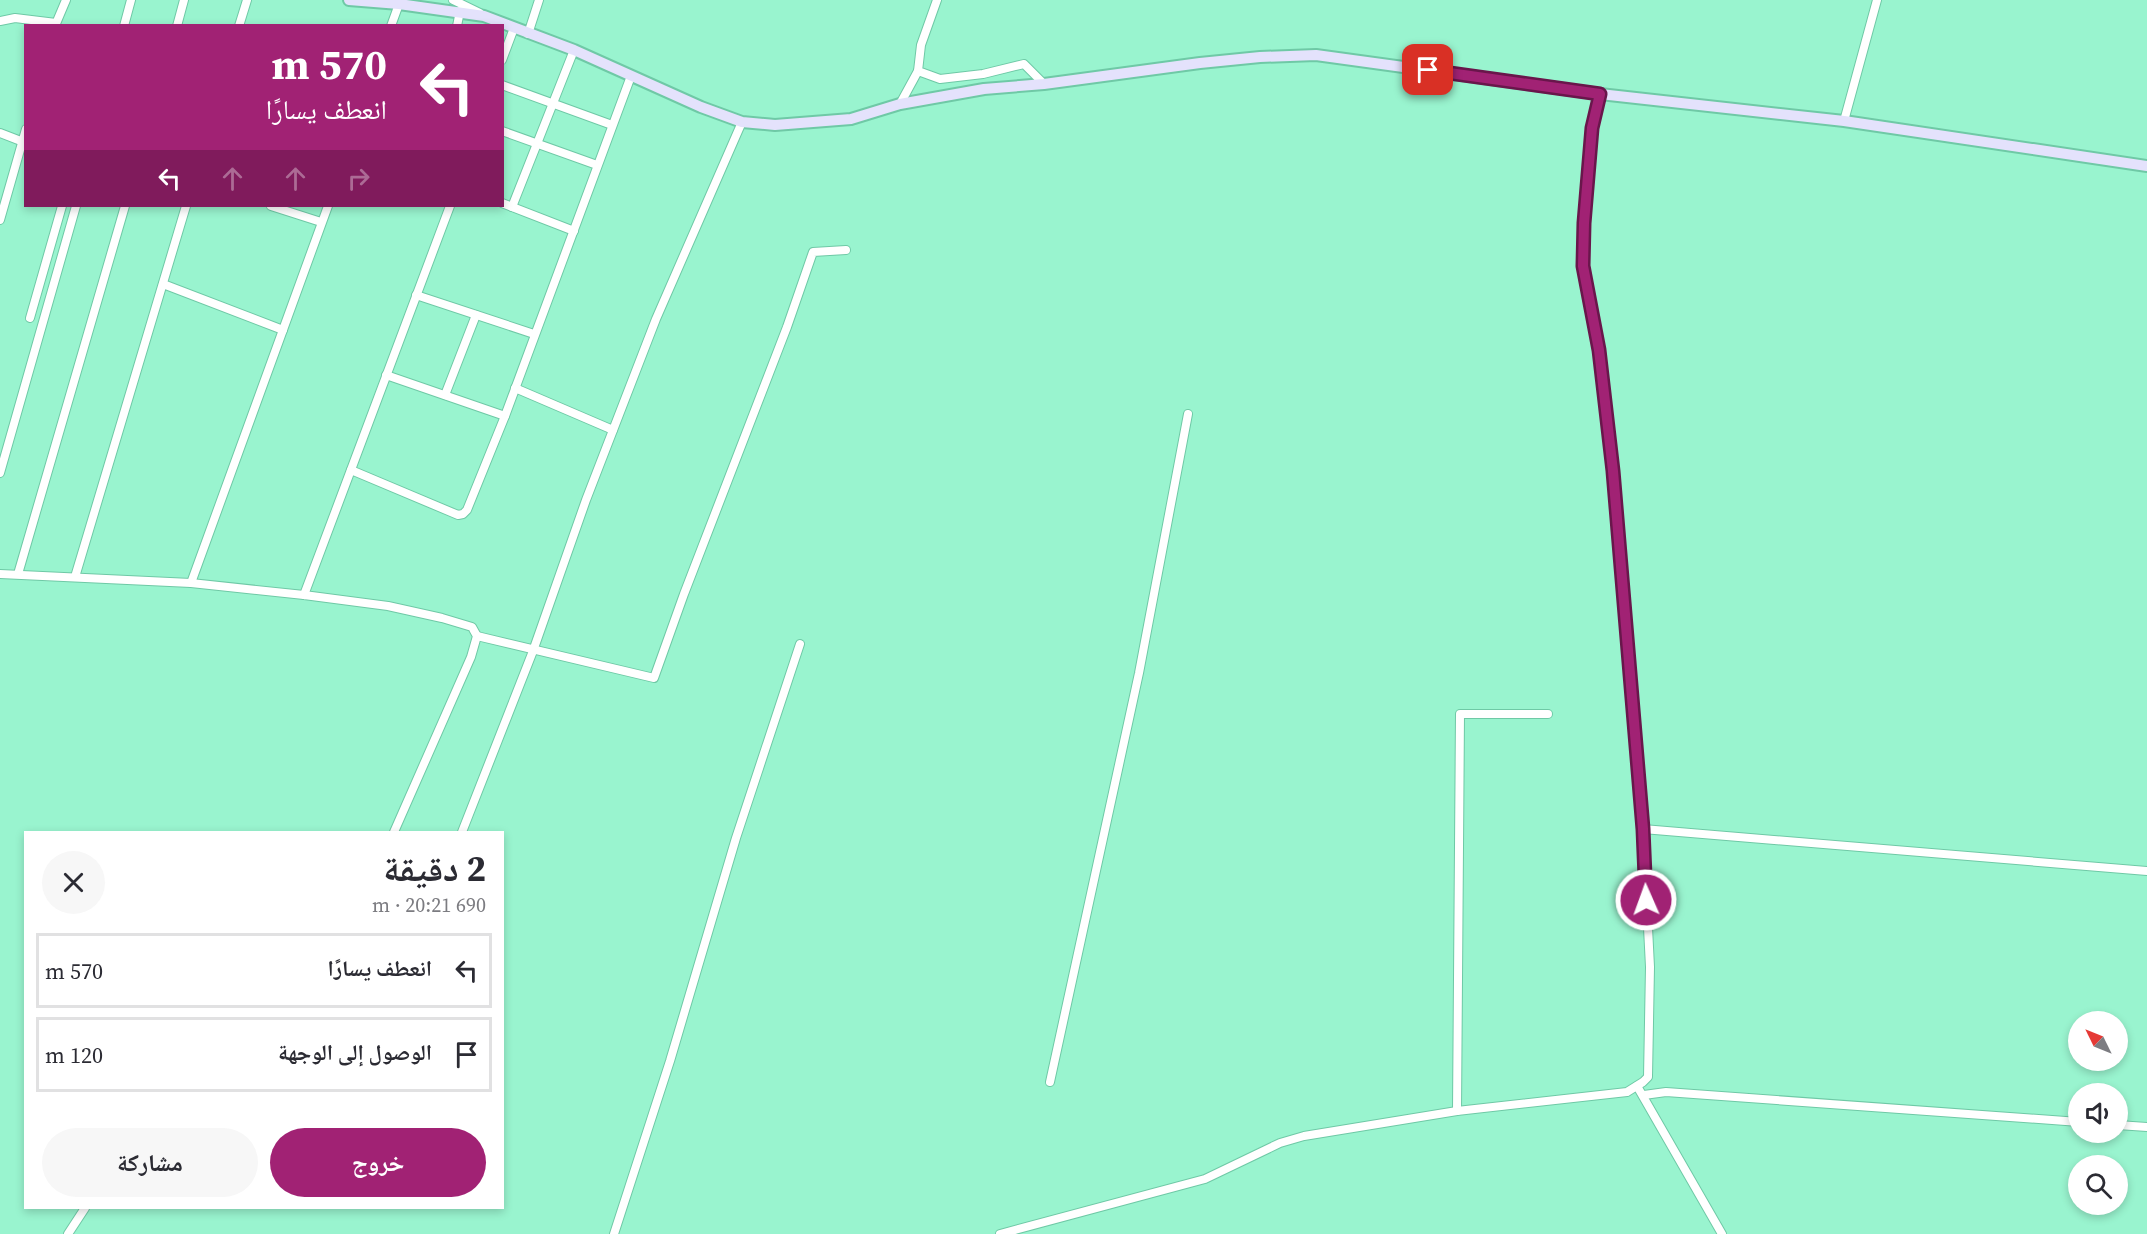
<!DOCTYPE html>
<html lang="ar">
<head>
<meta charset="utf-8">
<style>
	body { margin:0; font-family:"Source Serif 4","Noto Naskh Arabic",serif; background:#f7f7f7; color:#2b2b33; direction:rtl; height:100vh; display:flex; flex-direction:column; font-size:22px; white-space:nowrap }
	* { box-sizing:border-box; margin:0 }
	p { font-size:20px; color:#7c7c81 }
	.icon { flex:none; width:33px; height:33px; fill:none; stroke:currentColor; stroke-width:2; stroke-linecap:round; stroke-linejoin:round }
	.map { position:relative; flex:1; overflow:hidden; direction:ltr }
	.drawer { position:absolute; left:24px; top:831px; width:480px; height:378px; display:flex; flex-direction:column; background:#fff; border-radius:0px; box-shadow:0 3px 9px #0003; direction:rtl }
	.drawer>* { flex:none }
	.banner { position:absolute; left:24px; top:24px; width:480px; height:183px; border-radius:0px; box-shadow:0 3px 9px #0003; direction:rtl; background:#a12274; color:#fff; overflow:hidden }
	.needle { width:39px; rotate:313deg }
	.fabs { position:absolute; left:2068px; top:1011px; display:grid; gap:12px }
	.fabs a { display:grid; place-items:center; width:60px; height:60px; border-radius:50%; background:#fff; box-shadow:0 3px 9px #0003; font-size:30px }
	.pin { position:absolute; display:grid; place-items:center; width:51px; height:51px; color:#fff; margin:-26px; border-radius:12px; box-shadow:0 3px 9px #0006 }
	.me { position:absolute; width:66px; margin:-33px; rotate:358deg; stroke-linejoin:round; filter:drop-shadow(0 0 4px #0008) }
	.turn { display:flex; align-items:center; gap:21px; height:126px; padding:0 18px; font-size:27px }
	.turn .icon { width:78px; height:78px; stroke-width:2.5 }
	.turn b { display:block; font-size:42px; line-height:51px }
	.lanes { display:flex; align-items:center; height:57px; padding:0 18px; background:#0003; justify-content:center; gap:30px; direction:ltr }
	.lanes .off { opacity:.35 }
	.round { display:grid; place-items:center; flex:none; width:63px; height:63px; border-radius:32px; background:#f7f7f7 }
	.head { display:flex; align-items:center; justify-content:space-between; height:102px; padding:0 18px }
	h1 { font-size:36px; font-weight:700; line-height:45px }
	.action { display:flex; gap:12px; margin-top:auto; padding:12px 18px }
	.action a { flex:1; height:69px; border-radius:36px; background:#a12274; color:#fff; font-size:24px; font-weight:700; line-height:69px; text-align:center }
	.action a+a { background:#f7f7f7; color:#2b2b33 }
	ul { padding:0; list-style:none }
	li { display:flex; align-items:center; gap:18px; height:75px; margin:0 12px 9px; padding:0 6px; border:3px solid #e1e1e2; border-radius:0px }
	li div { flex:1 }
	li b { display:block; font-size:22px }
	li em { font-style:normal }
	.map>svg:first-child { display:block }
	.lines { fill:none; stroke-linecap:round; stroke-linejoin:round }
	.street-casing { stroke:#6fc9a6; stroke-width:10 }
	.secondary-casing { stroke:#6fc9a6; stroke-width:14 }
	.street { stroke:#fff; stroke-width:8 }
	.secondary { stroke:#e4e2fc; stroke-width:10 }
	.route-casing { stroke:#69164b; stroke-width:15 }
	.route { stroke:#a12274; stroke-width:10 }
</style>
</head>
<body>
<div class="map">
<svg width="2147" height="1234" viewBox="0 0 2147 1234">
	<rect width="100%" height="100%" fill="#99f4cf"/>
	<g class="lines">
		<defs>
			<g id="street">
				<polyline points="453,0 480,13"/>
				<polyline points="937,0 921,45 918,71 940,79 983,74 1024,64 1044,84"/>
				<polyline points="0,21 15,18 56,23"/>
				<polyline points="55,26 66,0"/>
				<polyline points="124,26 131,0"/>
				<polyline points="177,26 184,0"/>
				<polyline points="239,26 247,0"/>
				<polyline points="391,26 399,4"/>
				<polyline points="457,26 460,11"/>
				<polyline points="528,34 539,0"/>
				<polyline points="502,60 514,28"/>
				<polyline points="502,85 612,125"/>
				<polyline points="900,104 918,71"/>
				<polyline points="1844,121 1877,0"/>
				<polyline points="502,131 597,165"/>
				<polyline points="0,133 26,143"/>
				<polyline points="502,203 574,231"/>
				<polyline points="271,206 321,222"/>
				<polyline points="512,207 574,50"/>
				<polyline points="0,220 26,129"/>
				<polyline points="163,284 283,330"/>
				<polyline points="416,295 534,334"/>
				<polyline points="30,318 62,206"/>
				<polyline points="386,375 505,416"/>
				<polyline points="515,388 613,430"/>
				<polyline points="445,395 476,315"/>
				<polyline points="351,470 458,515 463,514 467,510 505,416 631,76"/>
				<polyline points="0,473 76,206"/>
				<polyline points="0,574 191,583 304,595 388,606 442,618 472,627 477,636 471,657 394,832"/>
				<polyline points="18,574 125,206"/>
				<polyline points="75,577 186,206"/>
				<polyline points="191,583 328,206"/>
				<polyline points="304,595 450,206"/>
				<polyline points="477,636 654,678 684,594 787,327 813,252 846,250"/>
				<polyline points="1643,829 2147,871"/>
				<polyline points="462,832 533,651 586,500 656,319 742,122"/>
				<polyline points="1050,1082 1139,673 1188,414"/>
				<polyline points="1637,1086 1722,1234"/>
				<polyline points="1644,1095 1666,1092 2079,1122"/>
				<polyline points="1457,1111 1460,714 1548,714"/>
				<polyline points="2118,1125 2147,1127"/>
				<polyline points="68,1234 85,1208"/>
				<polyline points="614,1234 670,1061 736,838 800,644"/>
				<polyline points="1000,1234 1205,1179 1280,1143 1304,1136 1457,1111 1627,1092 1643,1082 1648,1077 1650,967 1643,829 1613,471 1599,350 1583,266 1584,223 1592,128 1600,94"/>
			</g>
			<polyline id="secondary" points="349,0 399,4 484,16 574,50 701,107 742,122 775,125 851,119 900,104 984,89 1044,84 1200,63 1260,57 1316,55 1600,94 1844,121 2147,166"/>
		</defs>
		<use href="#street" class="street-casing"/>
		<use href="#secondary" class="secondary-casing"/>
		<use href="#street" class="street"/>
		<use href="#secondary" class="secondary"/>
	</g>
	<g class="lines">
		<defs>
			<polyline id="route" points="1428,70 1600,94 1592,128 1584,223 1583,266 1599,350 1613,471 1643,829 1646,900"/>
		</defs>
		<use href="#route" class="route-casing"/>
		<use href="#route" class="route"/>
	</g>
</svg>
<div class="fabs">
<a><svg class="needle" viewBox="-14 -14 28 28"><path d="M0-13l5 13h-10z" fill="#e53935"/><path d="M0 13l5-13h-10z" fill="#7c7c81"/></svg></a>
<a><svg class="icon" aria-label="sound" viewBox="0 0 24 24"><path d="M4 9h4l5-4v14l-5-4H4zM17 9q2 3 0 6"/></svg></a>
<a><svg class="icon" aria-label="search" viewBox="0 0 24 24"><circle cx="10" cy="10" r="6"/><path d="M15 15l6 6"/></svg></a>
</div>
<div class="pin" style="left:1428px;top:70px;background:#d93025"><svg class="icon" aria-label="arrive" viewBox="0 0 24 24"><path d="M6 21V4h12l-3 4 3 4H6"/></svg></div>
<svg class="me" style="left:1646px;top:900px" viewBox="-20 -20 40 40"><circle r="17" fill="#a12274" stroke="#fff" stroke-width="3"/><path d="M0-11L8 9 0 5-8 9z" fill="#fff"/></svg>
<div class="banner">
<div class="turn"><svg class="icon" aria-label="left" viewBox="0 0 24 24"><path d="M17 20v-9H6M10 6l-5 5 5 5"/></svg><div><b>570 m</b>انعطف يسارًا</div></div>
<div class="lanes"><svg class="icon" aria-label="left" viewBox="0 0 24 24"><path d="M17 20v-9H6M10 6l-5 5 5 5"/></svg><svg class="icon off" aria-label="ahead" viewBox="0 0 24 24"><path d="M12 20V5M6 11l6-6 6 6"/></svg><svg class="icon off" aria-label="ahead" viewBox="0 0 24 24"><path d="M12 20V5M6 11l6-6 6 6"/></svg><svg class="icon off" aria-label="right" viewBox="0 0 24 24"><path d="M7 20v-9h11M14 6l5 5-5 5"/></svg></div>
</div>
<section class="drawer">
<div class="head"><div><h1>2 دقيقة</h1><p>690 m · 20:21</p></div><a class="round"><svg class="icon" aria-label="close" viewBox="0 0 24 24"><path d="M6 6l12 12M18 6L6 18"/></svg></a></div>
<ul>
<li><svg class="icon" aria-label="left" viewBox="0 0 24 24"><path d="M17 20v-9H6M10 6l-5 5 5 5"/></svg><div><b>انعطف يسارًا</b></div><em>570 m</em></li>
<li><svg class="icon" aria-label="arrive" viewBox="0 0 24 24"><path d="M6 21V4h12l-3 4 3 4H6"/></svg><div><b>الوصول إلى الوجهة</b></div><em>120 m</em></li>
</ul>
<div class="action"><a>خروج</a><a>مشاركة</a></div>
</section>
</div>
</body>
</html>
